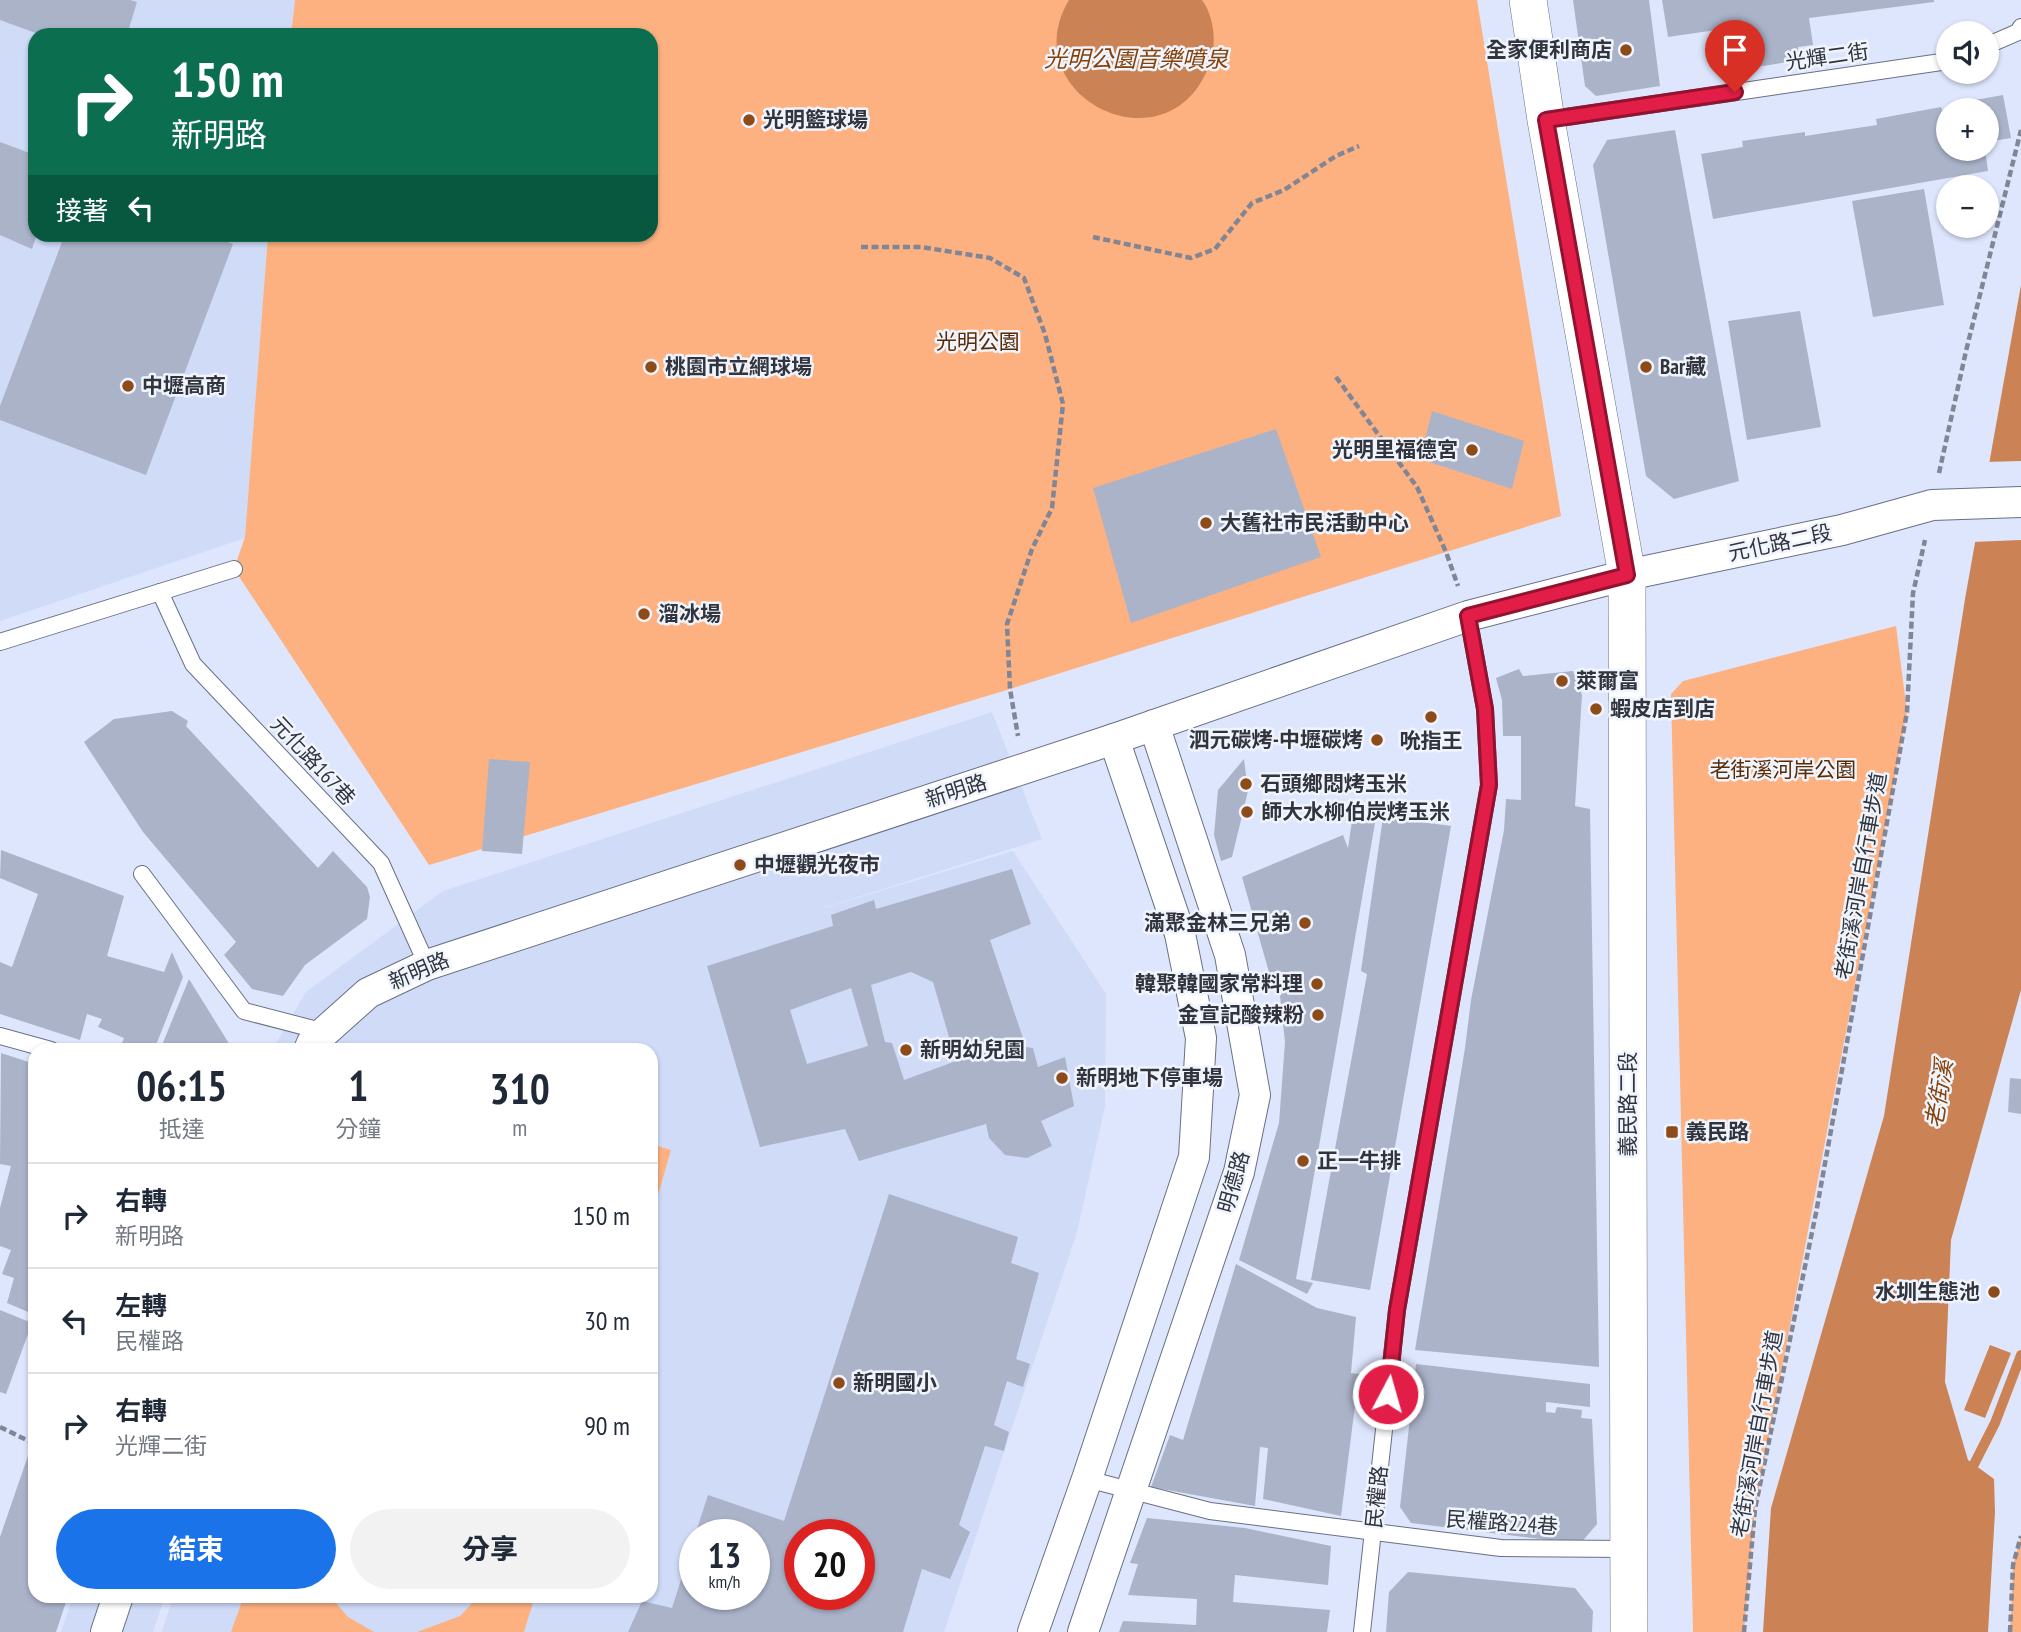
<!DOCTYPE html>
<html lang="zh-TW">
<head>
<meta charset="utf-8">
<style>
	body { margin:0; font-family:"PT Sans Narrow","Noto Sans TC",sans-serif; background:#f2f2f3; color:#1f2937; height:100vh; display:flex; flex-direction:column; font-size:26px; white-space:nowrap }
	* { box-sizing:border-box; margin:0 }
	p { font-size:23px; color:#747a83 }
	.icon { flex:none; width:38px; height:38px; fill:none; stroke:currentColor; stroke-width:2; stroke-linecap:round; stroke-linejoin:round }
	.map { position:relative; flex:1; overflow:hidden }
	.side { position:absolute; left:28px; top:1043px; width:630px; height:560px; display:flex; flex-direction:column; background:#fff; border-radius:21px; box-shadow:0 2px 5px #0004 }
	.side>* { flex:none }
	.guide { position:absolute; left:28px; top:28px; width:630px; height:214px; border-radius:21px; box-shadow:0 2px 5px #0004; background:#0b6e4f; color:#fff; overflow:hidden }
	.controls { position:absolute; left:1936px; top:21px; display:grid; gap:14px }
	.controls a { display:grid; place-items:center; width:63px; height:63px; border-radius:50%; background:#fff; box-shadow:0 2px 5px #0004; font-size:35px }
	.speed { position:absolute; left:679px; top:1519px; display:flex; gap:14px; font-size:35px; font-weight:700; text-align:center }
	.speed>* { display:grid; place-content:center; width:91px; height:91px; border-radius:50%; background:#fff; box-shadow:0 2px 5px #0004; line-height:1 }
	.speed small { font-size:18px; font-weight:400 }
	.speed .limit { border:10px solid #d22; background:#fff; color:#111 }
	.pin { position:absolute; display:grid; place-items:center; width:60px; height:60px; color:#fff; margin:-72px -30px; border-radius:50% 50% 50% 0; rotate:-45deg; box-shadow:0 0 7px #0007 }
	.pin .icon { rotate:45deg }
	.me { position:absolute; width:77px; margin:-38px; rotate:6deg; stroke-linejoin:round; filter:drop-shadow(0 0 5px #0008) }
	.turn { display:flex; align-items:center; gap:24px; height:147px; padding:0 28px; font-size:32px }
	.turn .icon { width:91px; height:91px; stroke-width:2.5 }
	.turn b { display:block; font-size:49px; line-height:60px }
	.then { display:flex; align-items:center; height:66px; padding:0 28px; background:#0003; gap:14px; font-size:26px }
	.eta { display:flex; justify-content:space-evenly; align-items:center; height:119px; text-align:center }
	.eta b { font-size:42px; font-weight:700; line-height:49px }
	.primary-button { display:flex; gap:14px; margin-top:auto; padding:14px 28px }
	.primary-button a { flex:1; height:80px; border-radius:42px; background:#1a73e8; color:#fff; font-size:28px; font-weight:700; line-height:80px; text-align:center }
	.primary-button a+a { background:#f2f2f3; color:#1f2937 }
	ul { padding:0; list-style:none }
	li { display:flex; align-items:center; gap:21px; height:105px; padding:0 28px; border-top:2px solid #e0e1e3 }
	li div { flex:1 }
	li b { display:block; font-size:26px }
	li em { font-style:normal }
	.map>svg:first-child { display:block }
	.built { fill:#d0dbf8; fill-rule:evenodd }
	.green { fill:#fdb181 }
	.water { fill:#cb8254 }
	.pier { fill:#dee6fd }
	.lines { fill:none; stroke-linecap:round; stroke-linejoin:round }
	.stream { stroke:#cb8254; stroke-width:10 }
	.building { fill:#abb3c9; fill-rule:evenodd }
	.service-casing { stroke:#687084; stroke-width:18 }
	.minor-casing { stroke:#687084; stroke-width:32 }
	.tertiary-casing { stroke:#687084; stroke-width:38 }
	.path { stroke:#808695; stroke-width:4.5; stroke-dasharray:7 3.5; stroke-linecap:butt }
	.service { stroke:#fff; stroke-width:16 }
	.minor { stroke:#fff; stroke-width:30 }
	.tertiary { stroke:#fff; stroke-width:37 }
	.route-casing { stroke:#92132f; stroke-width:18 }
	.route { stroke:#e11d48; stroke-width:12 }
	.poi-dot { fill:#8d4b1a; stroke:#f0f4fd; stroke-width:2.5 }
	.labels { text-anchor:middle; stroke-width:5; stroke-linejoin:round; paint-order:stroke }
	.poi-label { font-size:21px; font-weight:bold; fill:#31343d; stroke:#f0f4fd; text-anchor:start }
	.street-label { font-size:21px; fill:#31343d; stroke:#f0f4fd }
	.park-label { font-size:21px; fill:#592a04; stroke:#f0f4fd }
	.water-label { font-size:23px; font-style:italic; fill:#854109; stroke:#f0f4fd }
</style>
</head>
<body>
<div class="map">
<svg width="2021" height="1632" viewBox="0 0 2021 1632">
	<rect width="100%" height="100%" fill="#dee6fd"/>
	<g class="built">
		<polygon points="0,0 295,0 291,35 35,35 35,234 268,235 245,538 0,621"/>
		<path d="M992,712L1042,839L804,914L1013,851L1106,994L1105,1106L1077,1232L944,1632H162L173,1596H651V1050H272L306,992L443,891ZM695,1535H754V1594H695ZM800,1535H859V1594H800Z"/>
		<polygon points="73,1596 165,1596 153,1632 61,1632"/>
	</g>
	<g class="green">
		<polygon points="295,0 1477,0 1561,516 1010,689 429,865 234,569 245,537 268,235 651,234 651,35 291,35"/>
		<polygon points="1896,626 1907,712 1755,1509 1744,1632 1693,1632 1671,694 1683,681"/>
		<polygon points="651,1144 671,1150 651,1219"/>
		<polygon points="2021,1536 2021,1632 2010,1632 2013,1565"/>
		<polygon points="244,1596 330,1596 348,1617 374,1632 231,1632"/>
		<polygon points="479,1596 535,1596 524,1632 417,1632 460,1616"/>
	</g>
	<g class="water">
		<path d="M1069,0H1202C1215,18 1217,46 1209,66C1167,174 1012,95 1069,0Z"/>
		<polygon points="2021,285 2021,990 1951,1240 1945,1382 1968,1460 1994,1479 1995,1512 1988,1632 1763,1632 1771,1508 1884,1116 1965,599"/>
		<polygon points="1990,1345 2011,1353 1985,1418 1964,1410"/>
	</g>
	<polygon class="pier" points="2021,461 2021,540 1972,542 1986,462"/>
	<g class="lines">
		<polyline class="stream" points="1968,1476 1995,1423 2021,1355"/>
	</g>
	<g class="building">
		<polygon points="0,0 130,0 137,2 127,35 41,35 0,20"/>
		<polygon points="1573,0 1649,0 1660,86 1596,96 1585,86"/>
		<polygon points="1662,0 1934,0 1934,2 1809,18 1813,45 1798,47 1800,60 1745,69 1742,53 1726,56 1723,29 1668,37"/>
		<polygon points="2003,95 2011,138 1986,142 1986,110 1967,109 1977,107 1975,100"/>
		<polygon points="1941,107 1943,113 1948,112 1948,149 1985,149 1988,171 1713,219 1701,154 1743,147 1742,141 1805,132 1805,136 1844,130 1877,125 1876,119"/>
		<polygon points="1675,130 1739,481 1674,499 1646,476 1593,165 1607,140"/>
		<polygon points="0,142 35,155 35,234 37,234 32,249 0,235"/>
		<polygon points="1924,189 1944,305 1873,317 1852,201"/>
		<polygon points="65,234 207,234 233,244 146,475 0,420 0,406"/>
		<polygon points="1800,311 1821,427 1747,440 1728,321"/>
		<polygon points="1432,411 1524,441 1512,489 1420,459"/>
		<polygon points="1276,429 1321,557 1131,623 1093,488"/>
		<polygon points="1519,669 1523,676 1573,671 1582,695 1575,806 1590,809 1599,1367 1415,1350 1465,1048 1471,1000 1504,830 1506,799 1521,800 1521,736 1503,736 1502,700 1496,678"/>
		<polygon points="172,711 188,721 186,726 318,868 333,851 367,887 370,897 367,919 305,965 283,996 252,989 224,955 236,942 143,832 84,742 114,719"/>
		<polygon points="489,759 530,762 522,854 482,851"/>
		<polygon points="1244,759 1248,791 1232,857 1221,861 1214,835 1218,790"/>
		<polygon points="1383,817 1451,826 1370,1290 1311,1280 1367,974 1361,971"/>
		<polygon points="1352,821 1375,823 1296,1279 1313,1283 1307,1294 1239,1260 1279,1123 1285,1042 1280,996 1272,983 1242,877 1343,835 1348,848"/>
		<polygon points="1,850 124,896 107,956 164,972 172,952 183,977 154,1050 120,1048 124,1038 98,1027 102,1019 87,1014 80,1040 0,1014 0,962 12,967 38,894 0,878"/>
		<path d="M1012,869L1031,924L990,940L1026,1047L1033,1048L1038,1067L1065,1057L1074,1106L1041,1121L1052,1146L1027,1158L1005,1155L989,1138L986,1124L859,1161L845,1129L760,1147L707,966L833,926L831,915L874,900L876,909ZM911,972L933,982L956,1061L904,1080L892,1043L885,1042L871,985ZM851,988L868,1046L807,1064L790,1010Z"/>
		<polygon points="189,979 233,1050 160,1050"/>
		<polygon points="1,1053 35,1064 35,1315 7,1303 14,1278 2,1274 11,1250 0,1246 0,1208 11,1166 0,1164"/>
		<polygon points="2010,1078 2021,1079 2021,1114 2008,1112"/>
		<path d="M889,1194L1018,1237L1011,1263L1039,1273L1016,1359L1030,1364L1023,1387L1007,1381L994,1425L1009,1432L1004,1451L985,1446L959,1525L970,1532L950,1579L922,1569L903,1632H628L642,1601L672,1608L694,1539L695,1594H754V1535H695L708,1495L784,1521ZM800,1535H859V1594H800Z"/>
		<polygon points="1236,1264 1317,1308 1356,1317 1351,1373 1359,1374 1341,1516 1263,1499 1268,1448 1260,1447 1255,1506 1151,1487 1170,1435 1183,1440"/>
		<polygon points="0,1310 32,1323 6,1394 0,1392"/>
		<polygon points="1416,1364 1590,1384 1590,1407 1546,1402 1546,1412 1555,1413 1557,1407 1582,1410 1581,1418 1592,1419 1597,1524 1580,1544 1411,1523 1400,1507"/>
		<polygon points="30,1450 35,1451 35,1596 68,1596 56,1632 0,1632 0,1537"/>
		<polygon points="1147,1518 1245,1528 1331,1546 1328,1585 1235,1575 1233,1602 1330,1610 1327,1632 1119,1632 1123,1621 1196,1625 1197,1599 1128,1595 1138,1564 1130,1563"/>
		<polygon points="1408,1572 1575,1588 1593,1611 1592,1632 1386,1632 1389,1592"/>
	</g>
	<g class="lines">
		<defs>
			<g id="service">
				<polyline points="1986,46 2018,32 2021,27"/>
				<polyline points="1546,120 1948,61"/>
				<polyline points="160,592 193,664 381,863 427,965"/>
				<polyline points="0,642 234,569"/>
				<polyline points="142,874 244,1011 325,1032"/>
				<polyline points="0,1036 51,1050"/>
				<polyline points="1087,1479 1210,1511 1501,1548 1629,1549"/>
				<polyline points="1362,1632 1397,1310 1489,785 1485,709 1468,616"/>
			</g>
			<g id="minor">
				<polyline points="309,1050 312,1043 368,993 427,965 1114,739 1468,616 1627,575 1842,530 1932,505 2021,502"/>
				<polyline points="106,1632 118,1596"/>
				<polyline points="1033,1632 1087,1479 1194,1157 1201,1038 1180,934 1114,739"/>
				<polyline points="1083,1632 1239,1172 1255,1095 1230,955 1154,725"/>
			</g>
			<polyline id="tertiary" points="1528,0 1546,120 1627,575 1629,1632"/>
		</defs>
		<use href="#service" class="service-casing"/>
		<use href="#minor" class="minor-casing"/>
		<use href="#tertiary" class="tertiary-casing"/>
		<g class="path">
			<polyline points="1093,237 1191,258 1215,249 1252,203 1284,190 1336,156 1359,146"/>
			<polyline points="861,247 921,247 990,258 1024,278 1045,334 1063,404 1052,508 1032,549 1007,624 1010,689 1018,736"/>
			<polyline points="1336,377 1417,487 1446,552 1458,586"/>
			<polyline points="1939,473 1966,351 2021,130"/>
			<polyline points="0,1427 35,1444"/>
			<polyline points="1744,1632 1755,1509 1816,1213 1907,712 1913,593 1925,540"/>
			<polyline points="2010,1632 2013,1565 2021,1536"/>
		</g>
		<use href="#service" class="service"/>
		<use href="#minor" class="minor"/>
		<use href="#tertiary" class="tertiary"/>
	</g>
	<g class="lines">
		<defs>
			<polyline id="route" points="1388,1394 1397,1310 1489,785 1485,709 1468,616 1627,575 1546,120 1735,92"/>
		</defs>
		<use href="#route" class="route-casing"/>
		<use href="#route" class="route"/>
	</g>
	<g class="poi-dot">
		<circle cx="1626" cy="50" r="7"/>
		<circle cx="749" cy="120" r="7"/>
		<circle cx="651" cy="367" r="7"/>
		<circle cx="1646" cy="367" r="7"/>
		<circle cx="128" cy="386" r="7"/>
		<circle cx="1472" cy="450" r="7"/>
		<circle cx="1206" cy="523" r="7"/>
		<circle cx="644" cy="614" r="7"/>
		<circle cx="1562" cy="681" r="7"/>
		<circle cx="1596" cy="709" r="7"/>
		<circle cx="1431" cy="717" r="7"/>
		<circle cx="1377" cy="740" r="7"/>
		<circle cx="1246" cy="784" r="7"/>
		<circle cx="1247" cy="812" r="7"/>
		<circle cx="740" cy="865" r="7"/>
		<circle cx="1305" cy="923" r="7"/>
		<circle cx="1317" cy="984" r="7"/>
		<circle cx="1318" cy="1015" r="7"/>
		<circle cx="906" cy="1050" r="7"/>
		<circle cx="1062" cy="1078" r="7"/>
		<rect x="1665" y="1125" width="14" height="14" rx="3.5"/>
		<circle cx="1303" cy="1161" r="7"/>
		<circle cx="1994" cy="1292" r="7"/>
		<circle cx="839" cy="1383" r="7"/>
	</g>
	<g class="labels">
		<g class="poi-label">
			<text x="1612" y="57" text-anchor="end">全家便利商店</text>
			<text x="763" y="127">光明籃球場</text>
			<text x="665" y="374">桃園市立網球場</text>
			<text x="1660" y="374">Bar藏</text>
			<text x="142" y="393">中壢高商</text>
			<text x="1458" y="457" text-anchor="end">光明里福德宮</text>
			<text x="1220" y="530">大舊社市民活動中心</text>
			<text x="658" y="621">溜冰場</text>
			<text x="1576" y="688">萊爾富</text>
			<text x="1610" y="716">蝦皮店到店</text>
			<text x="1363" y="747" text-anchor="end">泗元碳烤-中壢碳烤</text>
			<text x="1431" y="748" text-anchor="middle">吮指王</text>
			<text x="1260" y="791">石頭鄉悶烤玉米</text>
			<text x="1261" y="819">師大水柳伯炭烤玉米</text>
			<text x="754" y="872">中壢觀光夜市</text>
			<text x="1291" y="930" text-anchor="end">滿聚金林三兄弟</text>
			<text x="1303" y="991" text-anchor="end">韓聚韓國家常料理</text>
			<text x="1304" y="1022" text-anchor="end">金宣記酸辣粉</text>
			<text x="920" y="1057">新明幼兒園</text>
			<text x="1076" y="1085">新明地下停車場</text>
			<text x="1686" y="1139">義民路</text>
			<text x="1317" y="1168">正一牛排</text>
			<text x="1980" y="1299" text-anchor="end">水圳生態池</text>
			<text x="853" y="1390">新明國小</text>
		</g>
		<g class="street-label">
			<text transform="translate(1827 57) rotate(-8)" y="7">光輝二街</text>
			<text transform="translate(1780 543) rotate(-12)" y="7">元化路二段</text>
			<text transform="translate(313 761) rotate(47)" y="7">元化路167巷</text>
			<text transform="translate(956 791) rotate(-18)" y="7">新明路</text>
			<text transform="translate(1861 876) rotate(-80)" y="7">老街溪河岸自行車步道</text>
			<text transform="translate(419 971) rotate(-23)" y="7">新明路</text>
			<text transform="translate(1628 1104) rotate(-90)" y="7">義民路二段</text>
			<text transform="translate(1234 1182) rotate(-74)" y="7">明德路</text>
			<text transform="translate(1757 1434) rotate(-80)" y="7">老街溪河岸自行車步道</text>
			<text transform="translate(1377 1497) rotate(-84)" y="7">民權路</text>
			<text transform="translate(1502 1523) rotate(4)" y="7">民權路224巷</text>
		</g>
		<g class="park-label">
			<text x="978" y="349">光明公園</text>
			<text x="1783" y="777">老街溪河岸公園</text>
		</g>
		<g class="water-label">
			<text x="1136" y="67">光明公園音樂噴泉</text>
			<text transform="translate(1939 1094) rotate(-81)" y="8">老街溪</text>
		</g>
	</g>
</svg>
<div class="controls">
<a><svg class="icon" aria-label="sound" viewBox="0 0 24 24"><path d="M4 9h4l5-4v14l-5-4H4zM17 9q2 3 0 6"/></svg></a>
<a>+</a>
<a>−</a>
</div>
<div class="speed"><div>13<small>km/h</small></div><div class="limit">20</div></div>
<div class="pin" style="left:1735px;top:92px;background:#d93025"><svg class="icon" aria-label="arrive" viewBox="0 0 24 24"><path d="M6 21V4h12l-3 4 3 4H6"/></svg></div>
<svg class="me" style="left:1388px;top:1394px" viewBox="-20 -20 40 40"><circle r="17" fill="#e11d48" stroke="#fff" stroke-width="3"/><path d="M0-11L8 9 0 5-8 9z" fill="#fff"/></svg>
<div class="guide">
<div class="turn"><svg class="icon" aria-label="right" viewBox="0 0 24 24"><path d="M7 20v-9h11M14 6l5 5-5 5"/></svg><div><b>150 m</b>新明路</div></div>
<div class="then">接著<svg class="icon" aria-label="left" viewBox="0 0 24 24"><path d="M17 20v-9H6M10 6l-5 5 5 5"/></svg></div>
</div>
<section class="side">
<div class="eta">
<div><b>06:15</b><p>抵達</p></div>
<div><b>1</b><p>分鐘</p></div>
<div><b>310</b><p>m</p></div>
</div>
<ul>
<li><svg class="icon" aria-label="right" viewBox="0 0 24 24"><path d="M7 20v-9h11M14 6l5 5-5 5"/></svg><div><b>右轉</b><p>新明路</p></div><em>150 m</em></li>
<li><svg class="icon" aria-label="left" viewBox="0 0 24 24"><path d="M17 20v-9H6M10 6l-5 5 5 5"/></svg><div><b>左轉</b><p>民權路</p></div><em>30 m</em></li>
<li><svg class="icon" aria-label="right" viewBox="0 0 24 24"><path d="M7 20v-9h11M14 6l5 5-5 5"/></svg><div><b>右轉</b><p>光輝二街</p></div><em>90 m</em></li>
</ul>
<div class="primary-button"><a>結束</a><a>分享</a></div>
</section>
</div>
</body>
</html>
